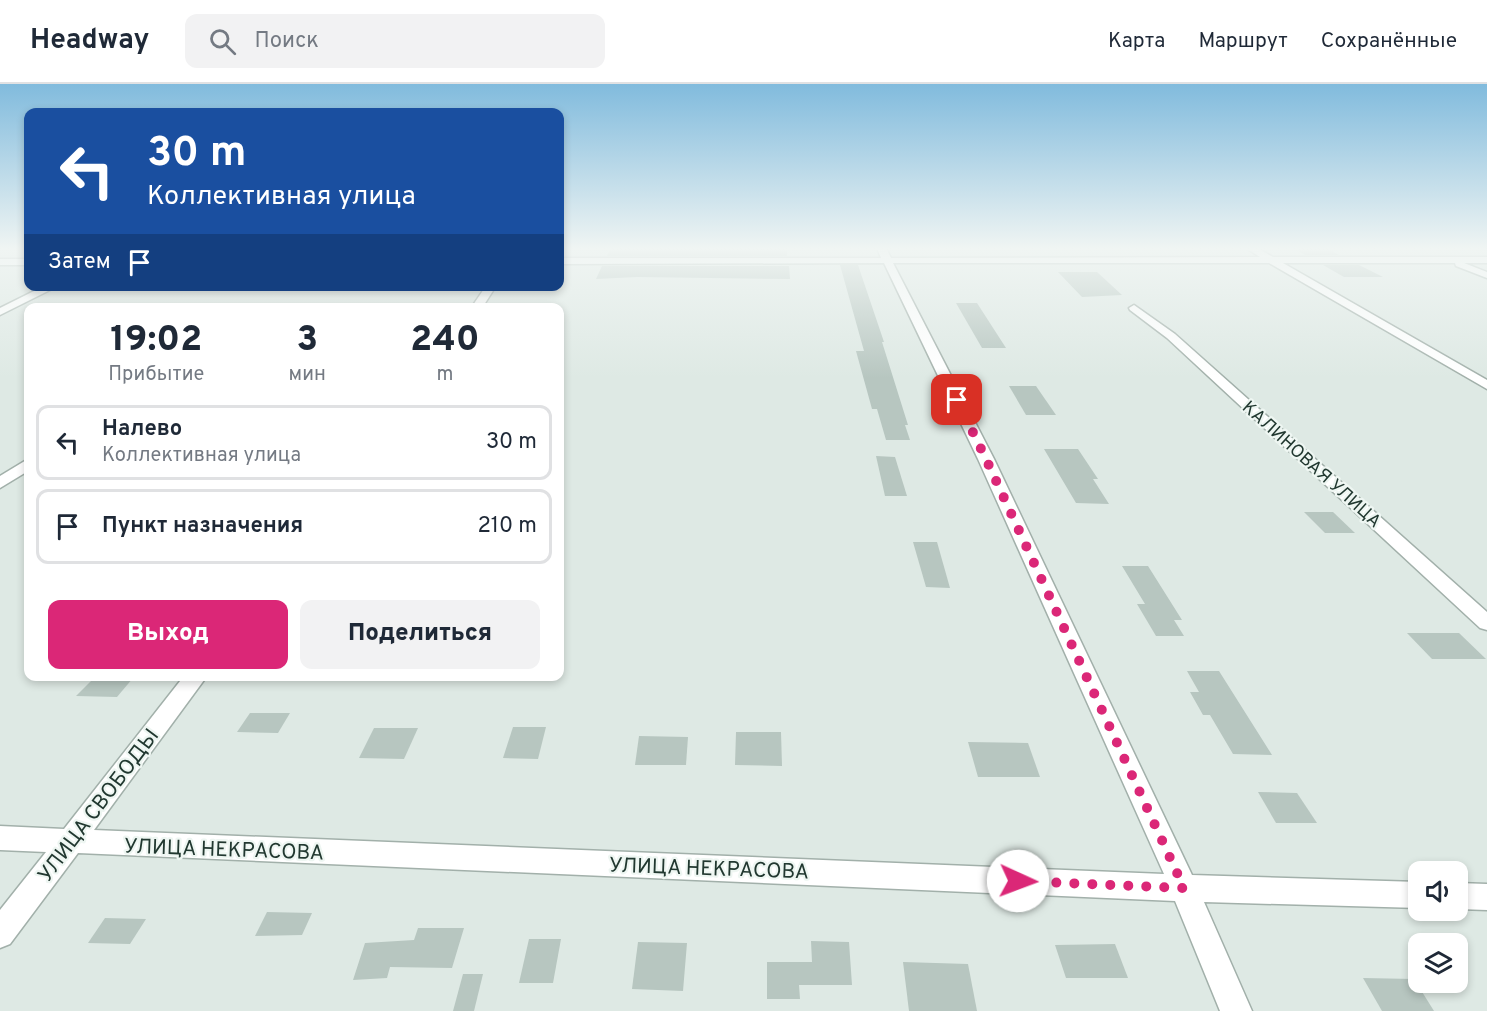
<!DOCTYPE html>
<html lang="ru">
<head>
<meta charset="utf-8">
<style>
	body { margin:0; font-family:Overpass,sans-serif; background:#f2f2f3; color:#1f2937; height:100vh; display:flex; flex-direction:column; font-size:22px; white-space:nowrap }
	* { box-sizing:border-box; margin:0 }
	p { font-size:20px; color:#747a83 }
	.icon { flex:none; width:33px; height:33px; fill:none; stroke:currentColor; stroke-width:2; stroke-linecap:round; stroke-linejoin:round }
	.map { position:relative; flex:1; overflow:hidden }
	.details { position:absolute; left:24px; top:219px; width:540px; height:378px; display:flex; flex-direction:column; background:#fff; border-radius:12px; box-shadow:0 3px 9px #0003 }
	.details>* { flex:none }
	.banner { position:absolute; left:24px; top:24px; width:540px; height:183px; border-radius:12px; box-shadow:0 3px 9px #0003; background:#1a4fa0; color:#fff; overflow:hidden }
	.fabs { position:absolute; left:1408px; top:777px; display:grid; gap:12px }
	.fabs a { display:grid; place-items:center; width:60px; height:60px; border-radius:12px; background:#fff; box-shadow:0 3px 9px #0003; font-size:30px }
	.pin { position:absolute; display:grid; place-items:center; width:51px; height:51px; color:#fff; margin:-26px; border-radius:12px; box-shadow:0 3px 9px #0006 }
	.me { position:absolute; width:66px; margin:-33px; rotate:92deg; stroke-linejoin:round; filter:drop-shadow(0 0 4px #0008) }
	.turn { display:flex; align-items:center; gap:21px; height:126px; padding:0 24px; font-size:27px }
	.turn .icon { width:78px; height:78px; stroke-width:2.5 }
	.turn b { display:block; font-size:42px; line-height:51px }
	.then { display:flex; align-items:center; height:57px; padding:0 24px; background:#0003; gap:12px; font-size:22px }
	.eta { display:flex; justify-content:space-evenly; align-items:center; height:102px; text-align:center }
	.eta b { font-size:36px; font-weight:800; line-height:42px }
	.action { display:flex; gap:12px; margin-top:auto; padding:12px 24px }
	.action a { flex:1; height:69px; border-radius:12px; background:#db2777; color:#fff; font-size:24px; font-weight:800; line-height:69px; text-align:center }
	.action a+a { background:#f2f2f3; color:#1f2937 }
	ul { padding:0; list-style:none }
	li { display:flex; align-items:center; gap:18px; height:75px; margin:0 12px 9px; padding:0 12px; border:3px solid #e0e1e3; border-radius:12px }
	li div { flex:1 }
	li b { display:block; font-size:22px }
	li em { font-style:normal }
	header { display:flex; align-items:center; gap:36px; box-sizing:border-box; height:84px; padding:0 30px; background:#fff; border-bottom:2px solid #e0e1e3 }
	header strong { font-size:28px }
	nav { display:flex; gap:33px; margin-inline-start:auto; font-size:21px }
	.search { width:420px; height:54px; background:#f2f2f3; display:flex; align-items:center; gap:15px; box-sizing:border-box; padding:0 21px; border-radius:12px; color:#747a83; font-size:22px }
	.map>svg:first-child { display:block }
	.building { fill:#b7c6c0 }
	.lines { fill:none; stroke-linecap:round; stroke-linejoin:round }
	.minor-casing { stroke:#a2b0aa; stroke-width:3 }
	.minor { fill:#fff; fill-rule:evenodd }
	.route { stroke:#db2777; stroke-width:10; stroke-dasharray:0 18 }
	.labels { text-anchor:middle; stroke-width:4.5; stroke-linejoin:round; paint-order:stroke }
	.street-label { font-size:18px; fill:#213830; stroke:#eef6f2 }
	.near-street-label { font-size:21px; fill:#213830; stroke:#eef6f2 }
</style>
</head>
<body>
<header>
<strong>Headway</strong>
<div class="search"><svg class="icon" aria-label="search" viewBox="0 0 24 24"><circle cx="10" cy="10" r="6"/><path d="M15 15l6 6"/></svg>Поиск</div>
<nav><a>Карта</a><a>Маршрут</a><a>Сохранённые</a></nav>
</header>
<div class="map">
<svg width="1487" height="927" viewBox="0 0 1487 927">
	<rect width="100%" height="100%" fill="#dee9e4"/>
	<g class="building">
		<polygon points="611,164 787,164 787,172 607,172"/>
		<polygon points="1294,164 1326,164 1339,171 1305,171"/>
		<polygon points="840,181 858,181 884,258 882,258 908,341 905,341 910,356 886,356 877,325 872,325 856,267 864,267"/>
		<polygon points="1323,181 1359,181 1383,193 1344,193"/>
		<polygon points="602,182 789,182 790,195 637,193 596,195"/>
		<polygon points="1058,188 1097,188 1122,211 1082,213"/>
		<polygon points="956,219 977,219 1006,264 982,264"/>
		<polygon points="1009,302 1036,302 1056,331 1026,331"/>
		<polygon points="1044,365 1078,365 1098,395 1093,395 1109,420 1076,419"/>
		<polygon points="876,372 895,373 907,412 885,412"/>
		<polygon points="1304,428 1333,428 1355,449 1325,449"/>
		<polygon points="913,458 937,458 950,504 926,503"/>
		<polygon points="1122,482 1148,482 1182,536 1174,536 1184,552 1156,552 1137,520 1145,520"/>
		<polygon points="1407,549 1459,549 1486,575 1432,575"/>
		<polygon points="1187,587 1219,587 1272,671 1233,670 1210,631 1203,631 1190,608 1199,608"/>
		<polygon points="94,594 133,594 117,613 76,612"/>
		<polygon points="250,629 290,629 278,649 237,648"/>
		<polygon points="513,643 546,643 538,675 503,674"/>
		<polygon points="374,644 418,644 404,675 359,674"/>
		<polygon points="736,648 781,648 782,682 735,681"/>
		<polygon points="639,652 688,653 686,681 635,681"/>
		<polygon points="968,658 1028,659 1040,693 978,693"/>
		<polygon points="1258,708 1297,709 1317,739 1276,739"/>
		<polygon points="267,828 312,829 302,851 255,852"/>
		<polygon points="105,834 146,835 130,860 88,859"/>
		<polygon points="418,844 464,844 452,884 390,883 387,894 353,896 365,859 414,856"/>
		<polygon points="529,855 561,855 553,899 519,899"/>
		<polygon points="811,857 849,858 852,901 799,901 800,915 767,915 767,878 812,878"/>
		<polygon points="638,858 687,859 683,907 632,905"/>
		<polygon points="1115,860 1128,894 1066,894 1055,861"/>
		<polygon points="903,878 968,880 977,927 909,927"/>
		<polygon points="463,890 483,890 474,927 453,927"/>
		<polygon points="1363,894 1414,895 1434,927 1382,927"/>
	</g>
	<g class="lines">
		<defs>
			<g id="minor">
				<polygon points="877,164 886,164 891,174 1260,173 1246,164 1257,164 1273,173 1487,173 1487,179 1464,179 1487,188 1487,194 1456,182 1455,179 1283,179 1487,296 1487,305 1269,179 893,179 994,375 1192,791 1419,798 1419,824 1204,818 1252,927 1220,927 1175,817 78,769 10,860 0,864 0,826 46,768 0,766 0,742 64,745 184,592 207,592 94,746 1164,790 978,375 884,179 560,180 560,174 881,174"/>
				<rect x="0" y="175" width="28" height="6"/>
				<polygon points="44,202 58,202 0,231 0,224"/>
				<polygon points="486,202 496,202 482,224 471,224"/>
				<polygon points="1134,221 1175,250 1487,528 1487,546 1480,544 1167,254 1130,226 1129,224"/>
				<polygon points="28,375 28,387 0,404 0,392"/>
				<polygon points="1458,799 1487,800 1487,826 1458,825"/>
			</g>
		</defs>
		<use href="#minor" class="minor-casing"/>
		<use href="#minor" class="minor"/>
	</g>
	<linearGradient id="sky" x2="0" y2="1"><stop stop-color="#81bbdd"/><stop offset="0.56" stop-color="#f0f5f3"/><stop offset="1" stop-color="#f0f5f3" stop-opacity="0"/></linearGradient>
	<rect width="1487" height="294" fill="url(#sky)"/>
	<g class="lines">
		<polyline class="route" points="957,316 986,375 1184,804 1018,797"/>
	</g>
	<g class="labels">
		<g class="street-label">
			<text transform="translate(1312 380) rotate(42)" y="6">КАЛИНОВАЯ УЛИЦА</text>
		</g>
		<g class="near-street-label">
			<text transform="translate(98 721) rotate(-53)" y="7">УЛИЦА СВОБОДЫ</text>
			<text transform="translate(224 765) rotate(2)" y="7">УЛИЦА НЕКРАСОВА</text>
			<text transform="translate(709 784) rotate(2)" y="7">УЛИЦА НЕКРАСОВА</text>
		</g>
	</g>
</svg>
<div class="fabs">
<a><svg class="icon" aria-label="sound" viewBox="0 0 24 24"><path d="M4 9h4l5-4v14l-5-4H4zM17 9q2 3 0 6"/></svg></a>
<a><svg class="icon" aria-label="layers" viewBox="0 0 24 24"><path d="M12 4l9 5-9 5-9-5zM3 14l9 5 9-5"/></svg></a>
</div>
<div class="pin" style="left:957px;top:316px;background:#d93025"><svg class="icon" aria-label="arrive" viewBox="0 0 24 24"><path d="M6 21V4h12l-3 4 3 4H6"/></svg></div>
<svg class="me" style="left:1018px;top:797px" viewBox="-20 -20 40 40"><circle r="19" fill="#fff"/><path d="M0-13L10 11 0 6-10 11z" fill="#db2777"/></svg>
<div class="banner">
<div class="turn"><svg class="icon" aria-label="left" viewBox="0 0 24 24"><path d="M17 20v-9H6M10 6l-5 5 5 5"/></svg><div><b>30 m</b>Коллективная улица</div></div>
<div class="then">Затем<svg class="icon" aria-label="arrive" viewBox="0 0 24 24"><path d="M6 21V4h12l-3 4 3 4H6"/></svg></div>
</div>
<section class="details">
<div class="eta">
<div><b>19:02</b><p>Прибытие</p></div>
<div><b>3</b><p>мин</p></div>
<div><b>240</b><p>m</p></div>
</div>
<ul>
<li><svg class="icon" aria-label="left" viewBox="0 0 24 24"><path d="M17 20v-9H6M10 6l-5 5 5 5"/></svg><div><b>Налево</b><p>Коллективная улица</p></div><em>30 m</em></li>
<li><svg class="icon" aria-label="arrive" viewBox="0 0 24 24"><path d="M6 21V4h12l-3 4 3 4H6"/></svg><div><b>Пункт назначения</b></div><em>210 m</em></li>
</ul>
<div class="action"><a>Выход</a><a>Поделиться</a></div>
</section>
</div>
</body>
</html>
